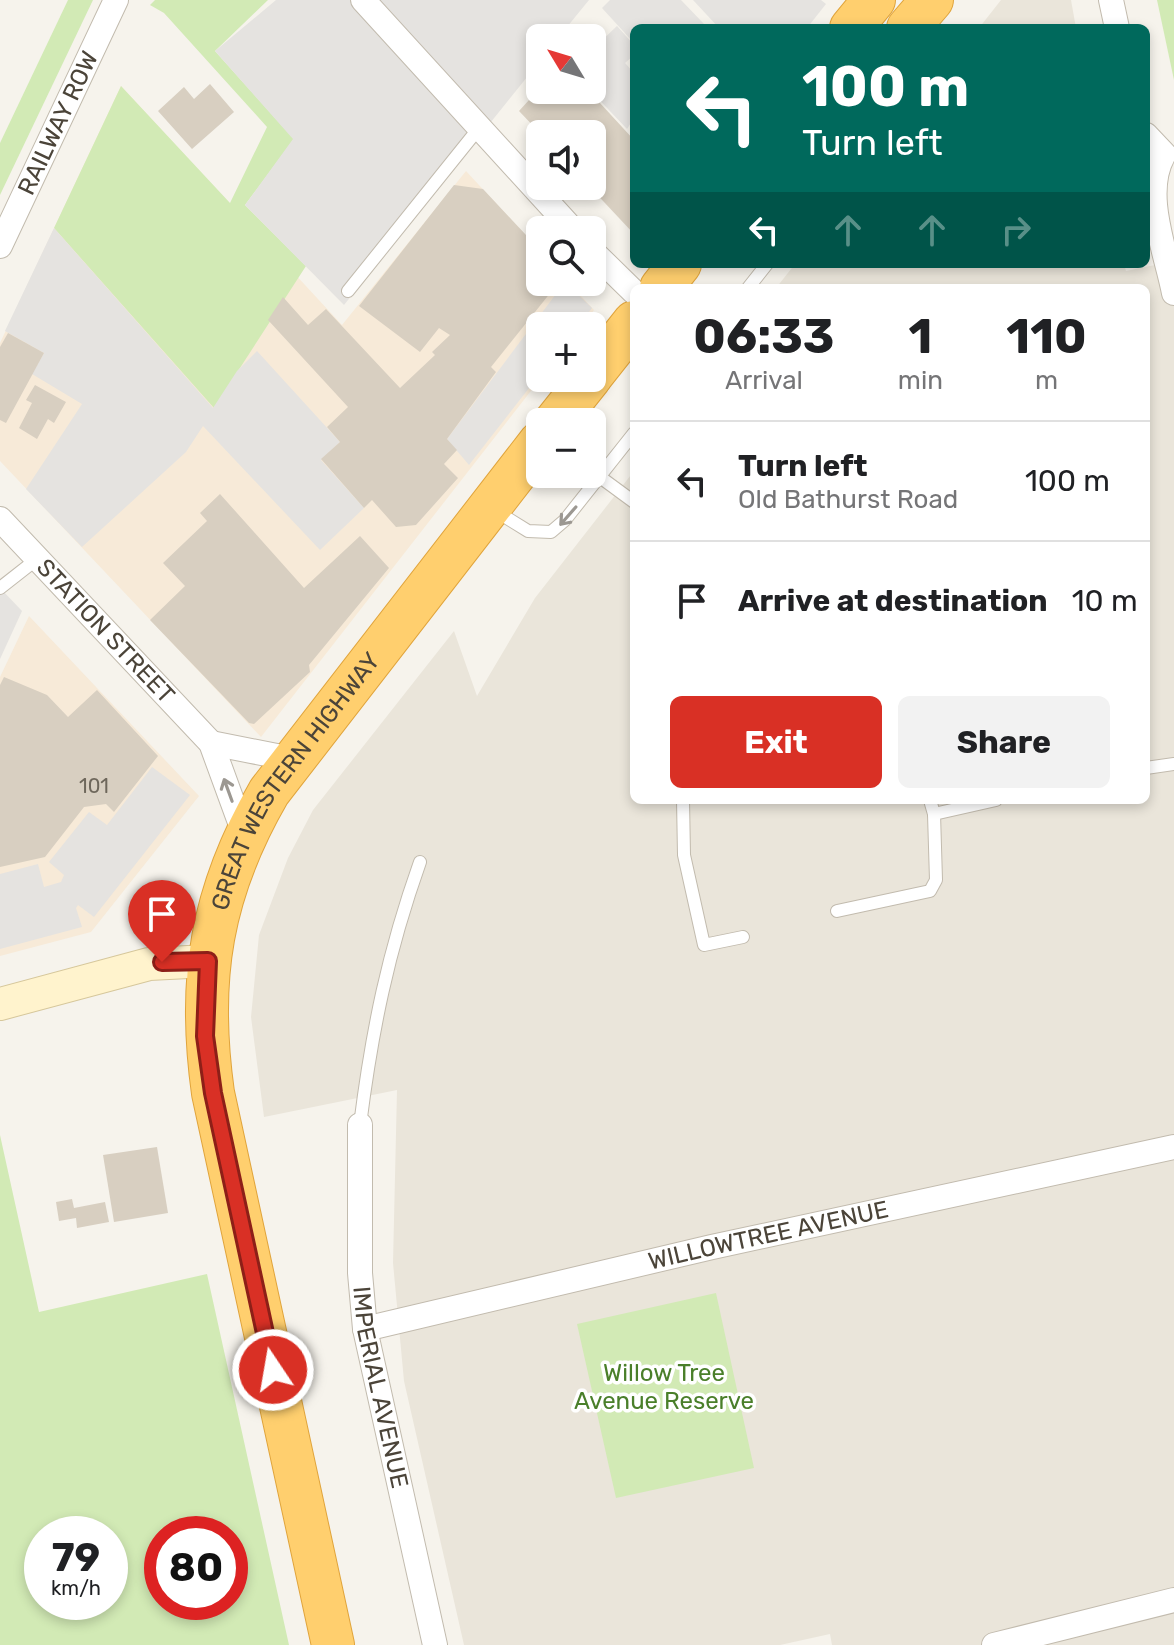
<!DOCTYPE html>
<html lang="en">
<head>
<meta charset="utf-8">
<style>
	body { margin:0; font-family:Rubik,sans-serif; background:#f2f2f2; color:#202124; height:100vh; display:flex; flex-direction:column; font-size:30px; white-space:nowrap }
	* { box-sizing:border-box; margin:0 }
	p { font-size:26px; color:#757577 }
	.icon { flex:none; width:44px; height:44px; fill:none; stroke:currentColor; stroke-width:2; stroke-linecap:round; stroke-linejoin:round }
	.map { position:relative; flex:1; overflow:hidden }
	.drawer { position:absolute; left:630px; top:284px; width:520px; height:520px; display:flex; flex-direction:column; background:#fff; border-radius:12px; box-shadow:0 4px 12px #0003 }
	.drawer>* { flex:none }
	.top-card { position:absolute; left:630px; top:24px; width:520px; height:244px; border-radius:12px; box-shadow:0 4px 12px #0003; background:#00695c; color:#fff; overflow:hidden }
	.needle { width:52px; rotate:308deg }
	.fabs { position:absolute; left:526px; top:24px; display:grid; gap:16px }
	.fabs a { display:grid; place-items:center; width:80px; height:80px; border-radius:12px; background:#fff; box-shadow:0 4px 12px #0003; font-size:40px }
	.speed { position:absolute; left:24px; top:1516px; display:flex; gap:16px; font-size:40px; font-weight:700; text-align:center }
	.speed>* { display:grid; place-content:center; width:104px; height:104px; border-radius:50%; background:#fff; box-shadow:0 4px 12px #0003; line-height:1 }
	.speed small { font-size:20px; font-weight:400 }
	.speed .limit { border:12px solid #d22; background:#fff; color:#111 }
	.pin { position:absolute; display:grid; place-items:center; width:68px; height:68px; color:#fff; margin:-82px -34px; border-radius:50% 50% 50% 0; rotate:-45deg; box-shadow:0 0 8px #0007 }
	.pin .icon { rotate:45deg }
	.me { position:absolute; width:88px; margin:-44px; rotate:348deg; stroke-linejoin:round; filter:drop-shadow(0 0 6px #0008) }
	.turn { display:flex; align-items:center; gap:28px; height:168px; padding:0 40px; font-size:36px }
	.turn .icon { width:104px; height:104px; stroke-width:2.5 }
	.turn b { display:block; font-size:56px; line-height:68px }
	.lanes { display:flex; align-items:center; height:76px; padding:0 40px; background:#0003; justify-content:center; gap:40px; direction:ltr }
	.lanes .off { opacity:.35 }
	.eta { display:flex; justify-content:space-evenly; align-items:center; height:136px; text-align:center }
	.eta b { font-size:48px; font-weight:700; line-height:56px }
	.action { display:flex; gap:16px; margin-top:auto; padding:16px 40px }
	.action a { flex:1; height:92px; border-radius:12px; background:#d93025; color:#fff; font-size:32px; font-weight:700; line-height:92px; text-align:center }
	.action a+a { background:#f2f2f2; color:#202124 }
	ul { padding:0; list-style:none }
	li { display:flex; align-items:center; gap:24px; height:120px; padding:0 40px; border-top:2px solid #e0e0e0 }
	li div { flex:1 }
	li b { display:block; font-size:30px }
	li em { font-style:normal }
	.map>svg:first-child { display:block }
	.residential { fill:#eae5da }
	.commercial { fill:#f7ead8 }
	.green { fill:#d2eab5; fill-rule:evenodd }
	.parking { fill:#e5e3e0 }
	.building { fill:#d8cfc1 }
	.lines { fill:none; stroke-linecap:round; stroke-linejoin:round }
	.lane-casing { stroke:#c2bbae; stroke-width:14 }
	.street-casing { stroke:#c2bbae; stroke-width:26 }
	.secondary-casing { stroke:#d6c79b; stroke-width:34 }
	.highway-casing { stroke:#e0a43c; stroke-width:44 }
	.lane { stroke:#fff; stroke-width:12 }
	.street { stroke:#fff; stroke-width:24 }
	.secondary { stroke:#fff3cd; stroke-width:32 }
	.highway { stroke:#ffcf6e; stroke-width:42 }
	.oneway { stroke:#9c9892 }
	.route-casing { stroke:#8d1f18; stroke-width:20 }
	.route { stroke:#d93025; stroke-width:14 }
	.labels { text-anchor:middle; stroke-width:7; stroke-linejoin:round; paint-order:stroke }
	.number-label { font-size:20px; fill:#6e675b }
	.street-label { font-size:24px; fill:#4b4439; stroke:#fff }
	.park-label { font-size:24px; fill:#4a7f2a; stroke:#fff }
</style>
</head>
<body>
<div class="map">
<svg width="1174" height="1645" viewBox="0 0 1174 1645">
	<rect width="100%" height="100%" fill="#f6f3ec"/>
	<g class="residential">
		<polygon points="1001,0 1071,0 1076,28 979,28"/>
		<polygon points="1174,261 1174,1645 832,1645 830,1634 780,1645 464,1645 404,1381 393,1263 397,1090 264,1117 251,1017 259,935 288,858 313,810 454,631 477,696 535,598 634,471 634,800 1146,800 1146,288 776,288 795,264 1124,264 1126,271"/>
	</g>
	<g class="commercial">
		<polygon points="121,86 342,325 466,171 540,251 540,282 568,282 594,310 582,326 540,326 541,378 261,737 0,461 0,343"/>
		<polygon points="29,616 199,796 91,932 0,956 0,677"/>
	</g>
	<g class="green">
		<polygon points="68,0 93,0 0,195 0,143"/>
		<polygon points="155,0 268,0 215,51 294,139 245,205 306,266 214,408 54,228 121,86 230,203 267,127 164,13 150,5"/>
		<polygon points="1157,0 1174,0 1174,80"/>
		<path d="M0,1135L39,1312L207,1274L289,1645H0ZM42,1534H110V1602H42ZM162,1534H230V1602H162Z"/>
		<polygon points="716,1293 754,1468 616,1498 577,1324"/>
	</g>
	<g class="parking">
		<polygon points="276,0 589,0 558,38 540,38 540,61 344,305 245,205 293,139 215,51"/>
		<polygon points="610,0 681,0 704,24 700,28 634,28 634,43 602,8"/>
		<polygon points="693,0 821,0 826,4 807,28 719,28"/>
		<polygon points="617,26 634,45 634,55 625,63 634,73 634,118 627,129 590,90 592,50"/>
		<polygon points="54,228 213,408 237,371 257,351 340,442 321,460 364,508 320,550 203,426 186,452 82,547 26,489 82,404 32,374 44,353 5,331"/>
		<polygon points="565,282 592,308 578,326 540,326 540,374 469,465 447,439"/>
		<polygon points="0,588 22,611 0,659"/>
		<polygon points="152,767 190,795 94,917 78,905 76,908 82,927 0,949 0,874 38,864 44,887 61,882 64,875 49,862 89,812 107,825"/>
	</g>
	<g class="building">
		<polygon points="210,84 234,112 192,149 158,111 184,87 194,99"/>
		<polygon points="540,88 588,90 634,140 634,234 589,186 592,186 592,134 541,134 519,111"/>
		<polygon points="454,185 483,189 540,250 540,282 559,282 491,367 496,372 447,439 457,450 444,464 458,478 416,525 396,527 372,500 364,508 321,459 340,442 327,427 348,407 268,320 283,297 308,325 326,309 400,388 435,355 432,352 450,335 439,328 420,352 359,306"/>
		<polygon points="8,333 44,353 6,423 0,420 0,347"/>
		<polygon points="35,385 66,402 54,423 48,419 37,439 19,428 32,403 26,400"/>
		<polygon points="220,494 304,588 360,536 389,568 309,665 310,672 254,724 249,723 150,620 185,586 163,563 207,521 200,513"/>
		<polygon points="4,677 47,695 68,717 97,690 158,756 114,812 106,804 84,807 45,857 0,867 0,685"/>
		<polygon points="157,1147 168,1213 114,1222 103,1155"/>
		<polygon points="72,1199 74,1208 105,1202 109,1222 77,1228 76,1218 59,1221 56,1202"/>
	</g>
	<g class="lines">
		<defs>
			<g id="lane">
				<polyline points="748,288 767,264"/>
				<polyline points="348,291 479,128"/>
				<polyline points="600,477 634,502"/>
				<polyline points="494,510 528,531 551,532 565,520 634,433"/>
				<polyline points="0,588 37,559"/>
				<polyline points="1146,768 1174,764"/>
				<polyline points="683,800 684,855 704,945 743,937"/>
				<polyline points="930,800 934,814 996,800"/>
				<polyline points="837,911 930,891 936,880 934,814"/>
				<path d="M360,1125C372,1030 388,952 420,862"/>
			</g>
			<g id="street">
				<polyline points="363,0 573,230"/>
				<polyline points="1111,0 1117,28"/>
				<path d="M1146,135L1164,154C1141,193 1166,251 1174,293"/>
				<path id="s1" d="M0,246L116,0"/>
				<polyline points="592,251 634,292"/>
				<path id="s2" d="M0,519L211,743L245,836"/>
				<polyline points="211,743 292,759"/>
				<path id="s3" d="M360,1125V1273L365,1329L435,1645"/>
				<path id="s4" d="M365,1329L712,1247L1174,1147"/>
				<polyline points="994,1645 1174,1600"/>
			</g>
			<polyline id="secondary" points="0,1004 149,964 208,961"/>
			<g id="highway">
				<polyline points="851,28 874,0"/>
				<polyline points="908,28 932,0"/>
				<polyline points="661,288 680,264"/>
				<polyline points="592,375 634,322"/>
				<polyline points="555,422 590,378"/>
				<path id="s5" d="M333,1645L213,1093C197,979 211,892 269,792L540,442"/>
			</g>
		</defs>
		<use href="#lane" class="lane-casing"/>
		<use href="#street" class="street-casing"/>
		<use href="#secondary" class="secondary-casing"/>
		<use href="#highway" class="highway-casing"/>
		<use href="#lane" class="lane"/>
		<use href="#street" class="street"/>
		<use href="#secondary" class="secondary"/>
		<use href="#highway" class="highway"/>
	</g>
	<defs><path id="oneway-shaft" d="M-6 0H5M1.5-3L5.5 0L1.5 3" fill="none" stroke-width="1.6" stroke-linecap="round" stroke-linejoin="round" transform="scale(2)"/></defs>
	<g class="oneway">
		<use href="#oneway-shaft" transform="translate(568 516) rotate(131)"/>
		<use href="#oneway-shaft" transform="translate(228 790) rotate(-110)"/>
	</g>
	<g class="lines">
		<defs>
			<polyline id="route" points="162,962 208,961 205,1036 213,1093 273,1370"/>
		</defs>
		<use href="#route" class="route-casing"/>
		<use href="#route" class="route"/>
	</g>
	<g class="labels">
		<g class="number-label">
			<text x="94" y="793">101</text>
		</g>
		<g class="street-label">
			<text dy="8" stroke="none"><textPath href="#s1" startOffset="136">RAILWAY ROW</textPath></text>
			<text dy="8" stroke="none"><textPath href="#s2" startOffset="154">STATION STREET</textPath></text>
			<text dy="8" stroke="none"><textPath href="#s5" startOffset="900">GREAT WESTERN HIGHWAY</textPath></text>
			<text dy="8" stroke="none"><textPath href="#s4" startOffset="414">WILLOWTREE AVENUE</textPath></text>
			<text dy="8" stroke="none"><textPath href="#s3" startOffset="264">IMPERIAL AVENUE</textPath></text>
		</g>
		<g class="park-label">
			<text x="664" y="1381">Willow Tree<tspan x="664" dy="28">Avenue Reserve</tspan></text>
		</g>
	</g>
</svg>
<div class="fabs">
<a><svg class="needle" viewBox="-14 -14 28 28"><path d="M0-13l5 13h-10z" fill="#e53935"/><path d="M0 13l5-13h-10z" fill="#757577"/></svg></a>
<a><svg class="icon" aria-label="sound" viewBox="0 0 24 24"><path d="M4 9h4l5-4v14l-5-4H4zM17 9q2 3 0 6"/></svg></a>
<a><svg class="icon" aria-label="search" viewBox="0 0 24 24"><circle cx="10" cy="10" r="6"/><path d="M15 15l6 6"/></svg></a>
<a>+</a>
<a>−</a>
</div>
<div class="speed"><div>79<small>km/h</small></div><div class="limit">80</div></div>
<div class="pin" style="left:162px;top:962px;background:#d93025"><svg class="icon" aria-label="arrive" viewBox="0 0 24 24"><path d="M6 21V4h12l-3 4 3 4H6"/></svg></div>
<svg class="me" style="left:273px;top:1370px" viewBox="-20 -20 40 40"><circle r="17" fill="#d93025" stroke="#fff" stroke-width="3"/><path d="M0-11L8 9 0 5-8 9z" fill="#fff"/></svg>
<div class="top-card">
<div class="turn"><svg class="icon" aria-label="left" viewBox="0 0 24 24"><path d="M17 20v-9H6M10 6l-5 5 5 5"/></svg><div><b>100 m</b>Turn left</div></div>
<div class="lanes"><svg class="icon" aria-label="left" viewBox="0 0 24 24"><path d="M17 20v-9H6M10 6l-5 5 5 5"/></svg><svg class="icon off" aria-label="ahead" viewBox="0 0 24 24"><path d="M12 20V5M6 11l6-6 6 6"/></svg><svg class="icon off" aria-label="ahead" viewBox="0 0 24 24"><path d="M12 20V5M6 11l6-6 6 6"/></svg><svg class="icon off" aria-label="right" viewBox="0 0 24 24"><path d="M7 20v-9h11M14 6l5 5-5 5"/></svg></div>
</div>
<section class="drawer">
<div class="eta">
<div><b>06:33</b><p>Arrival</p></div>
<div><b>1</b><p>min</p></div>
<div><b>110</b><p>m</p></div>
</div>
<ul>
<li><svg class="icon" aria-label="left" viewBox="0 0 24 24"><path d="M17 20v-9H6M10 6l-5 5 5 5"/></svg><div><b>Turn left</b><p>Old Bathurst Road</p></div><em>100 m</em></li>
<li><svg class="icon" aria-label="arrive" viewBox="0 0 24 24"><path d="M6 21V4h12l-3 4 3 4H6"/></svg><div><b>Arrive at destination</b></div><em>10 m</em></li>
</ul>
<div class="action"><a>Exit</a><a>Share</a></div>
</section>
</div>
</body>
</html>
